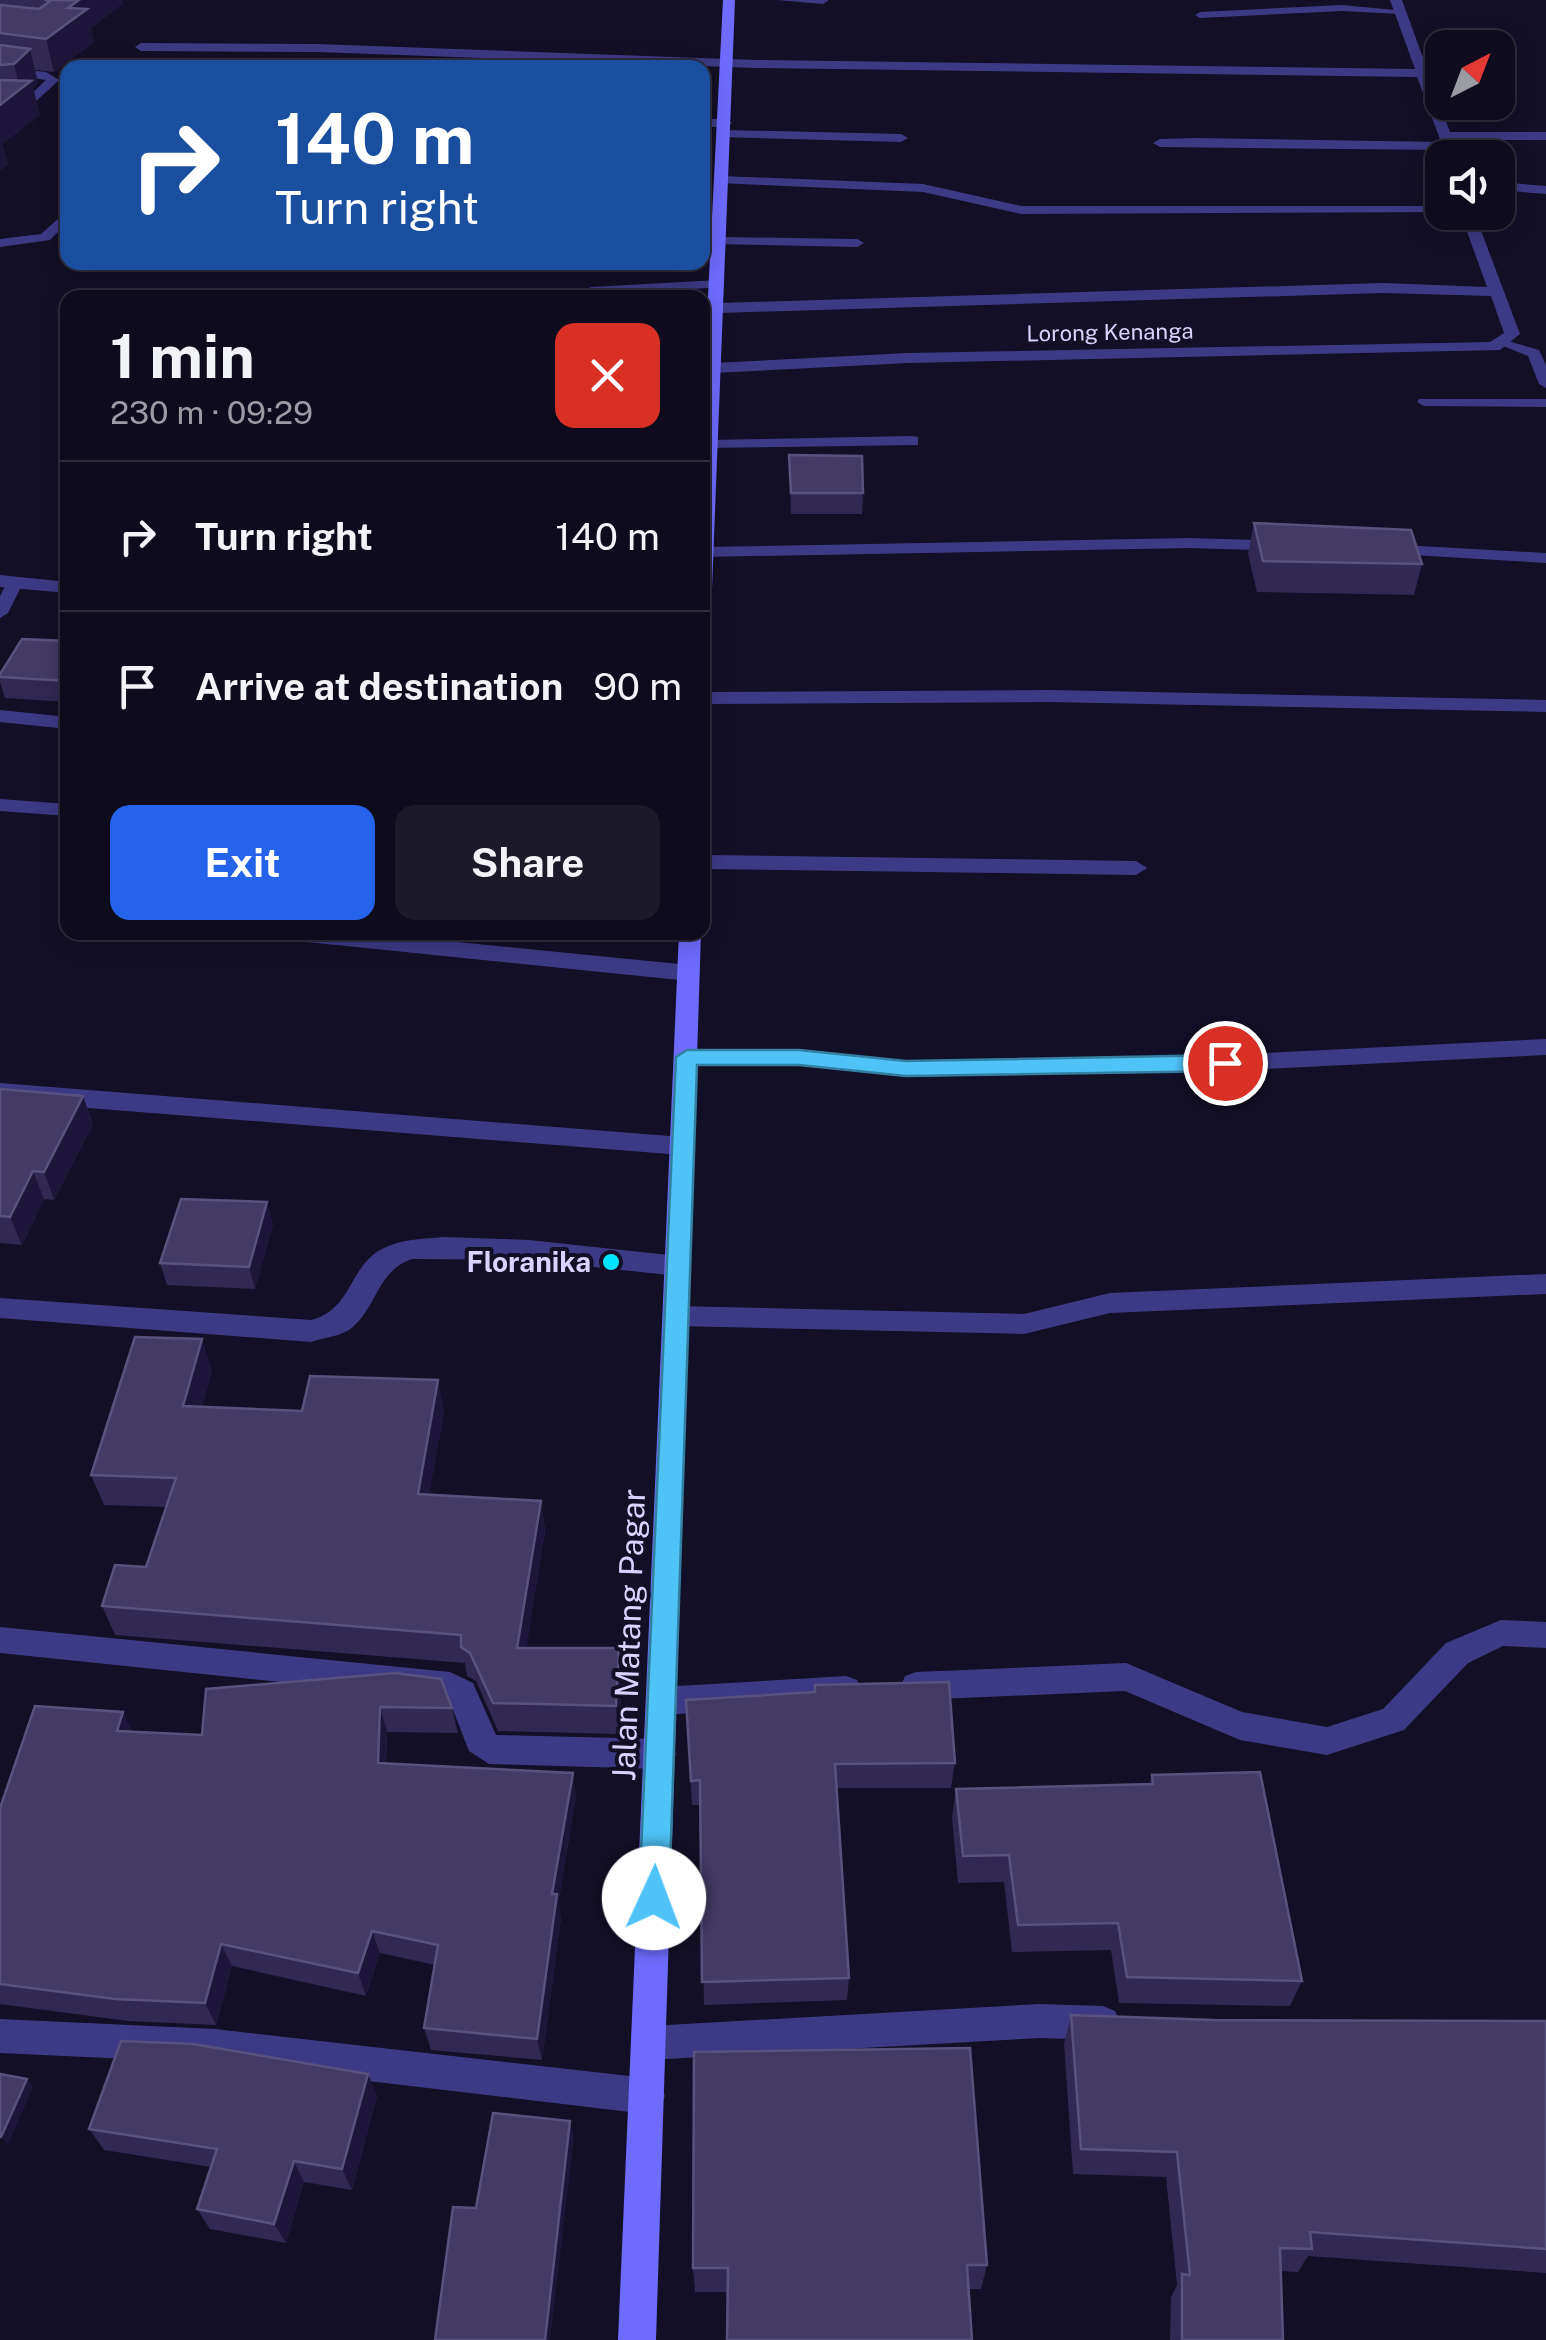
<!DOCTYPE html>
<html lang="en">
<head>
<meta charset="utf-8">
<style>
	body { margin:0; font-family:"Public Sans",sans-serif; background:#1c1929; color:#f1f3f6; height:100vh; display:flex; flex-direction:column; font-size:38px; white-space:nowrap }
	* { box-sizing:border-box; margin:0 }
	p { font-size:32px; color:#9b9ba3 }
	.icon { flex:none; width:55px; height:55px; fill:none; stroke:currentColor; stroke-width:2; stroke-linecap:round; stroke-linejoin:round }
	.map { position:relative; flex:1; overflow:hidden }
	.drawer { position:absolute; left:60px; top:290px; width:650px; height:650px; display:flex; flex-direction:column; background:#0e0b1c; border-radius:20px; box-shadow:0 5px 25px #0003,0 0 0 2px #2e2b3b }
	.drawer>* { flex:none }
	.banner { position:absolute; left:60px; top:60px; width:650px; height:210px; border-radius:20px; box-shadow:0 5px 25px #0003,0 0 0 2px #2e2b3b; background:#1a4fa0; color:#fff; overflow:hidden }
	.needle { width:65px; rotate:42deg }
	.buttons { position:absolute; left:1425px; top:30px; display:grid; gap:20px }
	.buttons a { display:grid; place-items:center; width:90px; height:90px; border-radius:20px; background:#0e0b1c; box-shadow:0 5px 25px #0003,0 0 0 2px #2e2b3b; font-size:50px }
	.pin { position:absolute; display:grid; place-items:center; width:85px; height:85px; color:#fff; margin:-42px; border:5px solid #fff; border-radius:50%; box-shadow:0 2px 10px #0007 }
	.me { position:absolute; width:110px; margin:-55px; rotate:2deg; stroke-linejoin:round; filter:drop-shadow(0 0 8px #0008) }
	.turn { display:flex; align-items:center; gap:35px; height:210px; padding:0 50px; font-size:45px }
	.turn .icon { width:130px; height:130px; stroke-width:2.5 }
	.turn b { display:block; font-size:70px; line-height:85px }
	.round { display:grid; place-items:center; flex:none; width:105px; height:105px; border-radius:20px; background:#1c1929 }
	.overview { display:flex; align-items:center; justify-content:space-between; height:170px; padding:0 50px }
	h1 { font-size:60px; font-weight:700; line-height:75px }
	.primary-button { display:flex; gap:20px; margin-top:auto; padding:20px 50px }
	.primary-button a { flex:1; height:115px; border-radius:20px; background:#2563eb; color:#fff; font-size:40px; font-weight:700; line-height:115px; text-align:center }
	.primary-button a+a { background:#1c1929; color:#f1f3f6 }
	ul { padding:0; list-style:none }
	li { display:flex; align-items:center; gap:30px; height:150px; padding:0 50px; border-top:2px solid #2e2b3b }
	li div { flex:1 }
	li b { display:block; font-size:38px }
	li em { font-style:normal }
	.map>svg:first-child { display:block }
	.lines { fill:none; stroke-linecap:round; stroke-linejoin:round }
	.lane { fill:#3d3a85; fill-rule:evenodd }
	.street { fill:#3d3a85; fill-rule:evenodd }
	.secondary { fill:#6f6bff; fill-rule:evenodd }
	.wall { fill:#312854 }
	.shaded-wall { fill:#1d163a }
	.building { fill:#433a66; stroke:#5a527e; stroke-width:2.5 }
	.route { fill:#4fc3f7; stroke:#337fa1; stroke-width:2.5 }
	.poi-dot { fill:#00e5ff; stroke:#130f26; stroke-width:4 }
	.labels { text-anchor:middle; stroke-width:8; stroke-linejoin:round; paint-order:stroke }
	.far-street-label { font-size:22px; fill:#d9d4ff; stroke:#130f26 }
	.poi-label { font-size:28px; font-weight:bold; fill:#d9d4ff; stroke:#130f26; text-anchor:end }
	.near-street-label { font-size:32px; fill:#d9d4ff; stroke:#130f26 }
</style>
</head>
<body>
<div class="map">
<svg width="1546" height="2340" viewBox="0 0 1546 2340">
	<rect width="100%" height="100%" fill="#130f26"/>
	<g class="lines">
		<g class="lane">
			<polygon points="777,0 828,0 828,1 823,4"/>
			<polygon points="1342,5 1405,11 1400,14 1342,11 1200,18 1195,15 1200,12"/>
			<polygon points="0,67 46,72 59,80 31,106 0,110 0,102 24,101 46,80 0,73"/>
			<polygon points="68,210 68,222 50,240 0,247 0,239 41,234"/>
			<polygon points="721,237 857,239 864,243 857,247 716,244 716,238"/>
			<polygon points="719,280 724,281 724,287 591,295 584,291 591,287"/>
			<polygon points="1501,339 1539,350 1546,365 1546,388 1539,384 1528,356 1501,345"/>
			<polygon points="1419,399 1546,399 1546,407 1424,406 1417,402"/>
			<polygon points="15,578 23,583 8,613 0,618 0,596 9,579"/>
			<polygon points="0,799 68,804 68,816 0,811"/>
		</g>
		<g class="street">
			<polygon points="1390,0 1402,0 1450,132 1546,132 1546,140 1453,140 1460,158 1446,158 1443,150 1160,147 1153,143 1160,139 1196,138 1441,142 1417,77 756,68 317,52 141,51 135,47 141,43 317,44 756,60 1415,69"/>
			<polygon points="702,119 725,119 732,123 725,127 702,127"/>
			<polygon points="724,130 901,134 908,138 901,142 719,137 717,134"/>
			<polygon points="722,176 923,184 1021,206 1442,206 1442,212 1447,212 1021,214 923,192 717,183 715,180"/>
			<polygon points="1498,182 1546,186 1546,194 1498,190"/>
			<polygon points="1460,212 1474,212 1520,334 1500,350 908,363 714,373 706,368 714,363 908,353 1490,342 1504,333 1491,296 1383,293 718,313 710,308 718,303 1383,283 1487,287"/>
			<polygon points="912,436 918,437 918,445 702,448 703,441 709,440"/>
			<polygon points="1189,538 1285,541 1294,546 1285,551 1189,548 702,557 705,547"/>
			<polygon points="1385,544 1546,553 1546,563 1379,553 1376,549"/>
			<polygon points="0,575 68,582 68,593 0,587"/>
			<polygon points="1049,690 1546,700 1546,712 1049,702 702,704 702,692"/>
			<polygon points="0,710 68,717 68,729 0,722"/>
			<polygon points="702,855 1136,861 1147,868 1136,875 702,869"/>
			<polygon points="356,932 689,965 700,973 689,981 297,941 286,934"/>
			<polygon points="1546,1039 1546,1055 1225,1071 906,1077 799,1065 687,1065 675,1057 687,1049 799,1049 906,1061 1225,1055"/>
			<polygon points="0,1083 682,1137 691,1140 694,1146 691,1152 682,1155 0,1101"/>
			<path d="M444,1237L529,1240L678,1256L687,1259L691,1266L687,1273L678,1276L529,1260L412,1259C376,1271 377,1310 349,1330C340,1336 322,1338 311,1342L0,1318V1298L311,1320C353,1309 348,1267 382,1249C400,1239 423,1239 444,1237Z"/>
			<polygon points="1546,1274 1546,1294 1110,1313 1024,1334 676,1326 667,1323 663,1316 667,1309 676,1306 1024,1314 1110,1293"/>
			<polygon points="1501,1620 1546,1622 1546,1648 1503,1646 1468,1663 1404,1730 1327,1755 1240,1740 1125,1691 916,1700 905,1696 901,1686 905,1676 916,1672 1126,1663 1242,1712 1327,1727 1383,1709 1446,1643"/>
			<polygon points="0,1627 450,1672 473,1683 496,1735 660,1739 671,1744 676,1754 671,1764 660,1769 489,1764 469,1751 450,1702 445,1699 0,1653"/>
			<polygon points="846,1676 857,1680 861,1690 857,1700 846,1704 661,1715 650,1711 646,1701 650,1691 661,1687"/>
			<polygon points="1039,2004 1103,2006 1115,2011 1120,2023 1115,2035 1103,2040 1039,2038 649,2060 637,2055 632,2043 637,2031 649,2026"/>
			<polygon points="0,2019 215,2029 647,2078 660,2083 665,2096 660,2109 647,2114 215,2063 0,2053"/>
		</g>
		<g class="secondary">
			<polygon points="723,0 735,0 711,614 702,619 702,415"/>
			<polygon points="679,932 701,932 656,2340 618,2340"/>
		</g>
	</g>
	<g class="wall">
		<polygon points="0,0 121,0 122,4 91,28 94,42 54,72 35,70 38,83 33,87 40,115 2,144 8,164 0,170"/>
		<polygon points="789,455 863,493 862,514 791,514"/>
		<polygon points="1254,523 1422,564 1414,595 1257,592 1248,554"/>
		<polygon points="68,641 68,702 5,698 0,682 0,674"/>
		<polygon points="0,1089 83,1096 93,1124 54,1200 44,1199 22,1245 0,1243"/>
		<polygon points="273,1224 255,1289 167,1285 160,1263"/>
		<polygon points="212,1370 202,1407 302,1411 444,1411 429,1494 541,1501 545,1531 526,1648 619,1648 622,1677 619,1734 498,1731 476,1681 467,1676 465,1663 115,1635 102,1606 146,1567 166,1507 104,1505 91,1475"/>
		<polygon points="206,1689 452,1708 458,1733 387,1732 386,1763 576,1797 558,1904 561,1918 542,2060 431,2050 424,2028 435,1965 380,1953 366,1996 232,1966 216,2025 128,2021 0,2004 0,1808 132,1732 202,1735"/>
		<polygon points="686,1700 955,1763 951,1788 837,1788 849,1978 847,2000 704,2005 700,1805 692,1805"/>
		<polygon points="1152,1775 1302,1981 1290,2006 1119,2003 1111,1950 1012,1952 1004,1882 958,1883 952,1818 956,1789 1149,1785"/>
		<polygon points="1071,2015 1214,2020 1546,2021 1546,2273 1308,2256 1298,2272 1280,2271 1283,2340 1170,2340 1171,2297 1177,2285 1166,2177 1073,2174 1064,2043"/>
		<polygon points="368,2074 377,2096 352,2190 304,2182 286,2243 210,2229 197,2209 211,2167 104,2150 89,2129"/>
		<polygon points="987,2265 981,2289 728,2292 695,2292 693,2268"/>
	</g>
	<g class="shaded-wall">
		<polygon points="79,0 121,0 122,4 91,28 94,42 54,72 46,39 68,8"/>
		<polygon points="30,49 38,83 33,87 40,115 2,144 8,164 0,170 0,105 20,89 14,64"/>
		<polygon points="83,1096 93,1124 54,1200 44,1172"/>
		<polygon points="33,1171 44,1199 22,1245 10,1217"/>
		<polygon points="267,1202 273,1224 255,1289 249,1267"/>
		<polygon points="202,1339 212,1370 194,1437 183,1406"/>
		<polygon points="438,1380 444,1411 424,1524 418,1494"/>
		<polygon points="541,1501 545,1531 522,1677 517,1648"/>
		<polygon points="619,1648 622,1677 619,1734 616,1706"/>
		<polygon points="380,1707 387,1732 385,1787 378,1763"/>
		<polygon points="123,1712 135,1737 117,1731"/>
		<polygon points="573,1773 576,1797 558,1904 561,1918 542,2060 537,2039 552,1894"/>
		<polygon points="372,1931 380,1953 366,1996 358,1973"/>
		<polygon points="221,1944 232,1966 216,2025 205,2003"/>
		<polygon points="368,2074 377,2096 352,2190 342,2169"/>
		<polygon points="27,2079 33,2087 8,2145 1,2137"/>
		<polygon points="570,2121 574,2138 550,2340 545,2340"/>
		<polygon points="294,2161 304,2182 286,2243 274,2224"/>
	</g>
	<g class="building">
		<polygon points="46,0 79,0 68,8 87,9 46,39 0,33 0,5 39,9 49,2"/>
		<polygon points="0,45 30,49 14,64 0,65"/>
		<polygon points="0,80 31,81 0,105"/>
		<polygon points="789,455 862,456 863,493 791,493"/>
		<polygon points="1254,523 1411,530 1422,564 1263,561"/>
		<polygon points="22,639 68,641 68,681 0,677 0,674"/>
		<polygon points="0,1089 83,1096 44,1172 33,1171 10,1217 0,1216"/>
		<polygon points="181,1199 267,1202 249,1267 160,1263"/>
		<polygon points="135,1337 202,1339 183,1406 302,1411 310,1376 438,1380 418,1494 541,1501 517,1648 619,1648 616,1706 493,1703 470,1653 461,1647 461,1635 102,1606 115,1565 146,1567 176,1478 91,1475"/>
		<polygon points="395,1673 441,1679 452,1708 380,1707 378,1763 573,1773 552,1894 557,1894 537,2039 424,2028 438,1945 372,1931 358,1973 221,1944 205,2003 115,1999 0,1984 0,1808 35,1706 123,1712 117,1731 202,1735 206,1689"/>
		<polygon points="949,1682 955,1763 835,1764 849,1978 702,1982 700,1780 691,1781 686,1700 815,1692 815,1685"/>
		<polygon points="1260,1772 1302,1981 1127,1977 1118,1923 1018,1925 1009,1855 963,1856 956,1789 1153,1784 1152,1775"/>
		<polygon points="1071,2015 1214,2020 1546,2021 1546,2249 1310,2232 1312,2249 1280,2248 1283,2340 1182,2340 1182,2274 1190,2275 1177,2152 1081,2149"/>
		<polygon points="121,2041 193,2044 368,2074 342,2169 294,2161 274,2224 197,2209 217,2149 89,2129"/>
		<polygon points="970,2048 987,2265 967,2265 972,2340 727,2340 728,2268 693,2268 694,2052"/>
		<polygon points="0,2074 27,2079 1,2137 0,2137"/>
		<polygon points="493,2113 570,2121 545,2340 435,2340 453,2207 476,2208"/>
	</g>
	<polygon class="route" points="687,1050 799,1050 906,1061 1225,1055 1236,1063 1225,1071 906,1076 799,1065 697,1065 669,1898 665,1908 654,1913 644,1908 639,1898 676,1057"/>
	<circle class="poi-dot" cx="611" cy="1262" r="10"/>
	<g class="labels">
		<g class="far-street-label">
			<text transform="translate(1110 332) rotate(-1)" y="8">Lorong Kenanga</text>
		</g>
		<g class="poi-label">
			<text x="591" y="1272">Floranika</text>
		</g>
		<g class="near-street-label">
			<text transform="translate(629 1635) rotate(-88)" y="11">Jalan Matang Pagar</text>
		</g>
	</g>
</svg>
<div class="buttons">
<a><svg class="needle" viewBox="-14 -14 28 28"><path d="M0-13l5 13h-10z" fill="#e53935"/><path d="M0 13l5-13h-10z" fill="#9b9ba3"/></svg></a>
<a><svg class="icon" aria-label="sound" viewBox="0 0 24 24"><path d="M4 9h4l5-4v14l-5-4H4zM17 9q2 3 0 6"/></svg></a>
</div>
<div class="pin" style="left:1225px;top:1063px;background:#d93025"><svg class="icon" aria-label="arrive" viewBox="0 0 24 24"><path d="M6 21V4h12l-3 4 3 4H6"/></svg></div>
<svg class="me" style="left:654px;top:1898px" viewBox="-20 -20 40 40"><circle r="19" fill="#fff"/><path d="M0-13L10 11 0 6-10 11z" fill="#4fc3f7"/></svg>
<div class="banner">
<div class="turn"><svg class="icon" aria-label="right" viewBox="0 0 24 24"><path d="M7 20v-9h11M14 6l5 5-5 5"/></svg><div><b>140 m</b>Turn right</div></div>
</div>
<section class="drawer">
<div class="overview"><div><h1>1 min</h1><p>230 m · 09:29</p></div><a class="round" style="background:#d93025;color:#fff"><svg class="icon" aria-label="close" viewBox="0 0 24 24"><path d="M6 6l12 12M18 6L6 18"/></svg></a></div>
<ul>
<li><svg class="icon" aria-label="right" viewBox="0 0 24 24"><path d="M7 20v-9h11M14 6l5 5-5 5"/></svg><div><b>Turn right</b></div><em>140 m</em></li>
<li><svg class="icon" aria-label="arrive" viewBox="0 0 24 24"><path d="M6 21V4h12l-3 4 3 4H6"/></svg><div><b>Arrive at destination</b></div><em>90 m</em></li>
</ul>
<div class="primary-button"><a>Exit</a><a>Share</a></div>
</section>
</div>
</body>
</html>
